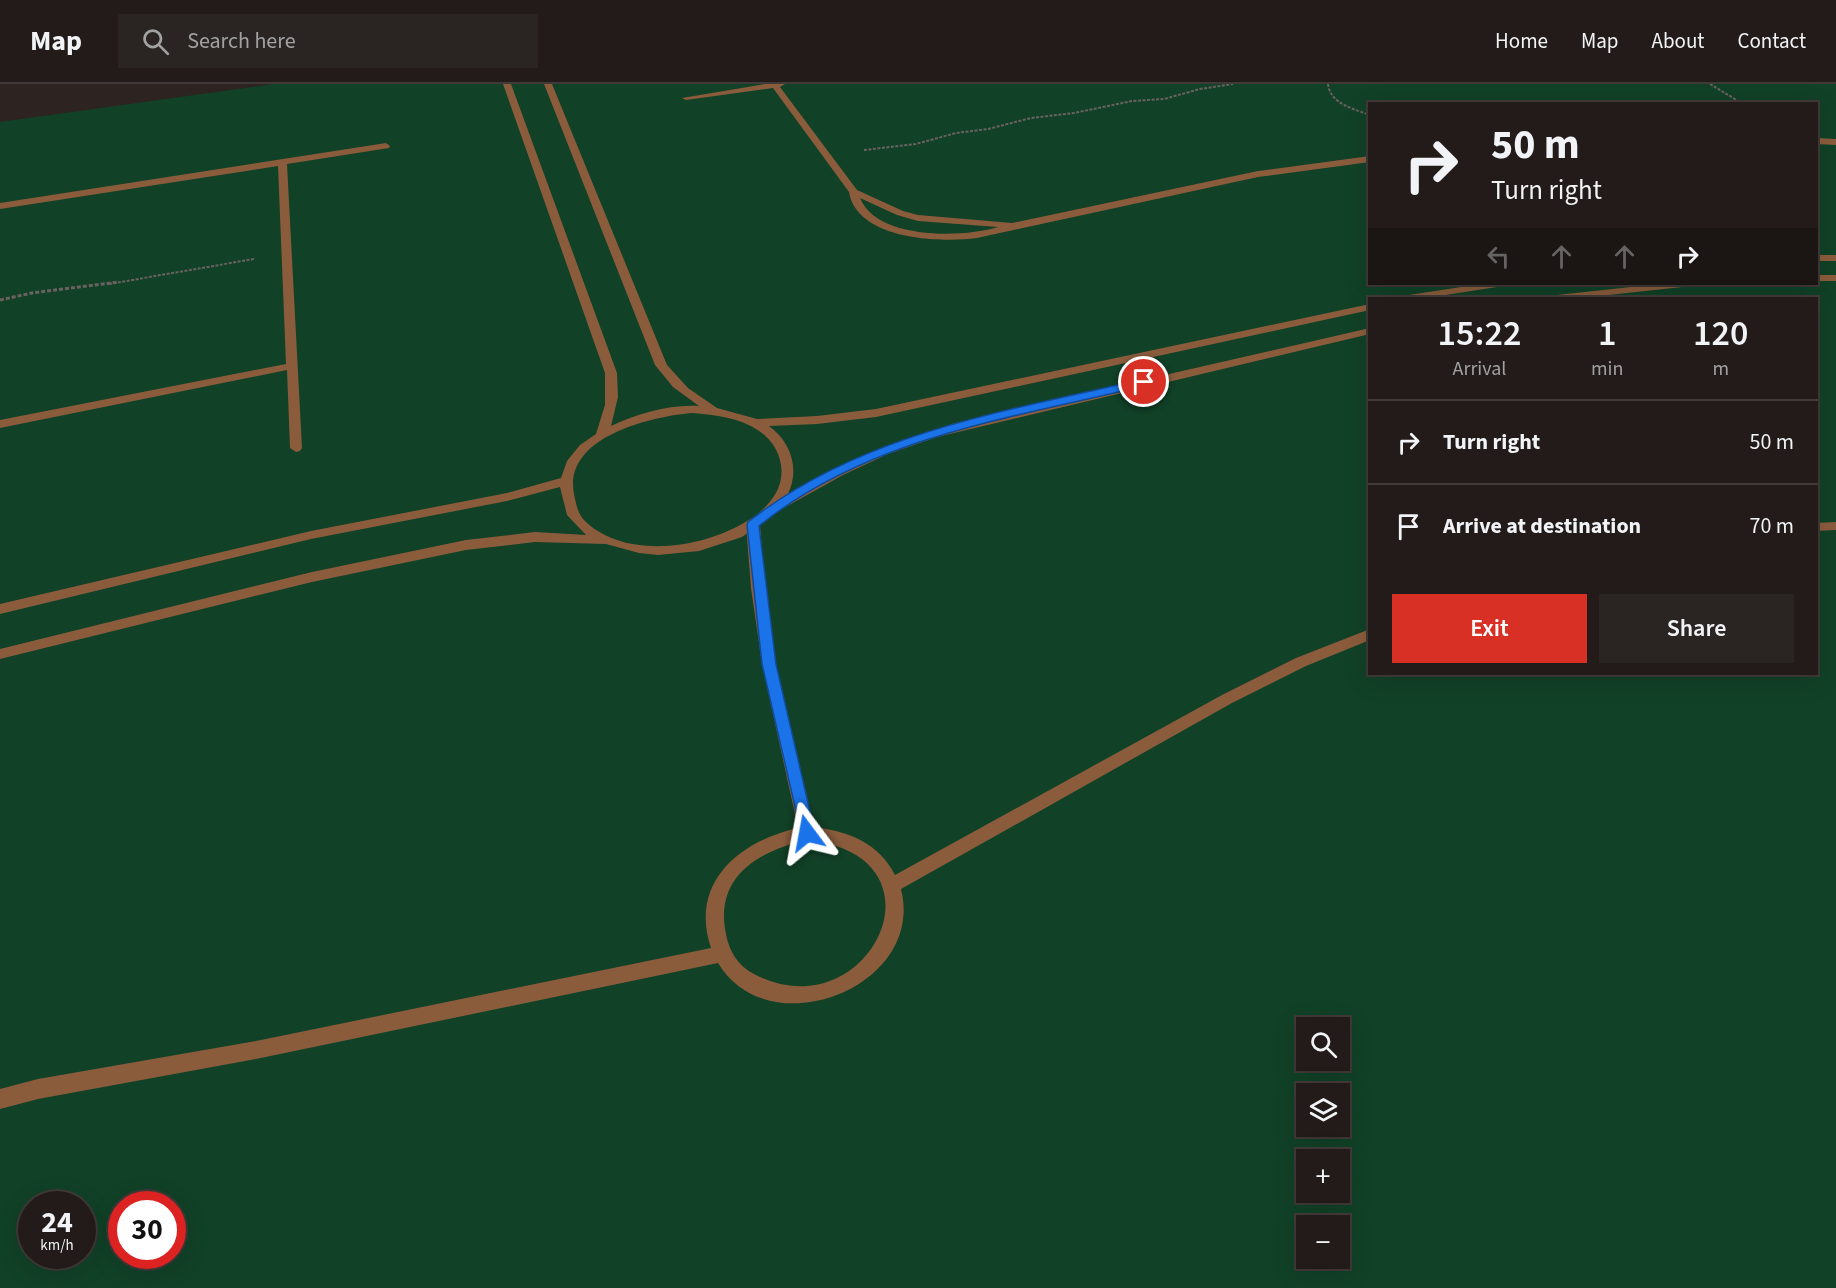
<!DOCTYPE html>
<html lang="en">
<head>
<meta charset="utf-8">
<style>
	body { margin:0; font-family:"Source Sans 3",sans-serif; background:#2a2422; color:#f1f3f6; height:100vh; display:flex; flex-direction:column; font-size:22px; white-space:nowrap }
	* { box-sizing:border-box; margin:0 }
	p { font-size:20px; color:#a2a1a2 }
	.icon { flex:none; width:33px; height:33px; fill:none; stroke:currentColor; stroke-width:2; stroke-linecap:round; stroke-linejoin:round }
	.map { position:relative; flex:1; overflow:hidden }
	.sheet { position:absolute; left:1368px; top:213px; width:450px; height:378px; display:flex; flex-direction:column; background:#221b19; border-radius:0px; box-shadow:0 6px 24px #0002,0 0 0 2px #3f3938 }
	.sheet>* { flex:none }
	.banner { position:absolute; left:1368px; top:18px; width:450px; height:183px; border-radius:0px; box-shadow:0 6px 24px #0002,0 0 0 2px #3f3938; background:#221b19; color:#f1f3f6; overflow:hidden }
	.controls { position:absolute; left:1296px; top:933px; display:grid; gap:12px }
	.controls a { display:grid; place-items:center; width:54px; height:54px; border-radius:0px; background:#221b19; box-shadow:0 6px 24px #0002,0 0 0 2px #3f3938; font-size:30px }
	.speed { position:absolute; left:18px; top:1107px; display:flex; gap:12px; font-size:30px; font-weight:700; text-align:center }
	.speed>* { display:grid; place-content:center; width:78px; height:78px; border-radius:50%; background:#221b19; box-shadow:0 6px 24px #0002,0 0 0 2px #3f3938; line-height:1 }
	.speed small { font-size:15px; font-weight:400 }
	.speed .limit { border:9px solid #d22; background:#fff; color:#111 }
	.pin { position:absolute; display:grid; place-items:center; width:51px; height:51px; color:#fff; margin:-26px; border:3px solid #fff; border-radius:50%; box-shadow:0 2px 6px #0007 }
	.me { position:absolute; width:66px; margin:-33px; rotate:347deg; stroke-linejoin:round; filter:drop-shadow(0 0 4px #0008) }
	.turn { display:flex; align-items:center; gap:21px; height:126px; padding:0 24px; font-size:27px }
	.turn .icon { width:78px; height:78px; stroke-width:2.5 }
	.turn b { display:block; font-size:42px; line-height:51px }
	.lanes { display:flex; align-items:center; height:57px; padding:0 24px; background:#0003; justify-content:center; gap:30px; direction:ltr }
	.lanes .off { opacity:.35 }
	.eta { display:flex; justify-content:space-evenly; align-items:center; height:102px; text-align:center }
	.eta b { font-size:36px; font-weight:600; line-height:42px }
	.action { display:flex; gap:12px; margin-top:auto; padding:12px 24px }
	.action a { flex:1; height:69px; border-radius:0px; background:#d93025; color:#fff; font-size:24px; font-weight:600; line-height:69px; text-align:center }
	.action a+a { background:#2a2422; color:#f1f3f6 }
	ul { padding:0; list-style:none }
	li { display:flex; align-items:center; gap:18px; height:84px; padding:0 24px; border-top:2px solid #3f3938 }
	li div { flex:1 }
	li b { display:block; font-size:22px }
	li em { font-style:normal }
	header { display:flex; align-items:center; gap:36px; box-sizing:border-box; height:84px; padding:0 30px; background:#221b19; border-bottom:2px solid #3f3938 }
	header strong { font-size:28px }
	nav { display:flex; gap:33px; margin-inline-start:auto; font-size:21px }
	.search { width:420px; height:54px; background:#2a2422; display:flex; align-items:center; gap:15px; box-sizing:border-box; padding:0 21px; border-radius:0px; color:#a2a1a2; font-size:22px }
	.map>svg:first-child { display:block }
	.green { fill:#114127; fill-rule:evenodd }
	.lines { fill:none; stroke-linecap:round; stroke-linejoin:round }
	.path-far1 { stroke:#6a625f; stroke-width:2; stroke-dasharray:3 1.5; stroke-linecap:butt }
	.path { stroke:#6a625f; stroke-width:3; stroke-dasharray:4 2; stroke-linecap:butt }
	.minor { fill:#8a5c3c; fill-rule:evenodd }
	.tertiary { fill:#8a5c3c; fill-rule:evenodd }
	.route { fill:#1a73e8; stroke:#114b97; stroke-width:1.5 }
</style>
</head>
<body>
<header>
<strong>Map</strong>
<div class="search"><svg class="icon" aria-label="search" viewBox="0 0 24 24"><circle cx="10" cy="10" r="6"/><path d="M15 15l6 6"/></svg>Search here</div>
<nav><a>Home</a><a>Map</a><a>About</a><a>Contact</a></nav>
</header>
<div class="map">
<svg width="1836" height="1204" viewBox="0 0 1836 1204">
	<rect width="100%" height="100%" fill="#2d2421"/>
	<path class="green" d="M274,0H1836V1204H0V38ZM1370,20H1816V200H1370ZM1370,214H1816V590H1370ZM1306,944H1340V976H1306ZM1306,1010H1340V1042H1306ZM1306,1076H1340V1108H1306ZM32,1120H82V1172H32ZM122,1120H172V1172H122ZM1306,1142H1340V1174H1306Z"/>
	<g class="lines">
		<g class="path-far1">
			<path d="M1328,0C1330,20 1354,25 1370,31"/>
			<polyline points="1710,0 1743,20"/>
			<polyline points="864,66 916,60 956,49 988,45 1031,34 1074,29 1132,17 1164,15 1200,5 1233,0"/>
			<polyline points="109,200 254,175"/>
		</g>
		<polyline class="path" points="0,216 32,209 118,198"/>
		<g class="minor">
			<path d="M765,0H785L780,3L857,106L903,127L918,131L1012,139L1258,87L1370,72V78L1258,93L977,154C941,159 857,156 849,108L773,4L686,16L682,14ZM860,114L897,131L918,137L998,143C963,154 877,156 860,114Z"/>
			<polygon points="1816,54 1836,55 1836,61 1816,60"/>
			<polygon points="386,59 390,62 389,64 287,80 302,364 300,367 296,368 290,364 287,286 0,344 0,336 286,280 278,82 0,125 0,119"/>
			<path d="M753,437L760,441L765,504L776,580L814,743C848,747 879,759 895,791L1222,611L1296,574L1370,545V556L1306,582L1232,619L901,805C926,903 769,964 718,879L256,975L38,1015L0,1025V1005L38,995L256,957L711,864C689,799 739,757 798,744L762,580L751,504L746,441ZM807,756C956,772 867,950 754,890C738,882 729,867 726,850C714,793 758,767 807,756Z"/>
			<polygon points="1836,438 1836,446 1816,447 1816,439"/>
		</g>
		<g class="tertiary">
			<path d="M503,0H511L617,289L618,313L611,342C636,330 670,320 699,322L673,303L655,281L544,0H552L667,281L688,304L717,324L757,335L817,332L876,325L1370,220V226L876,333L817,340L769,342C791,358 800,385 788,410L834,385L880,365L955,339L1370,244V250L937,353L888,370L843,391L773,430L742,453L699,467L658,471L639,469L606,460L535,458L466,466L312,498L0,575V565L312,488L466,456L535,448L586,451L567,431L560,403L507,417L311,455L0,530V520L311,447L507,409L561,394L567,377L580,361L596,350L605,321V289ZM691,329C726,331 774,339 781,381C784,400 774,416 760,428C717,463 626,480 583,435C577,427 576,419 574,410C563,353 650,333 691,329Z"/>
			<rect x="1816" y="171" width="20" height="6"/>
			<rect x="1816" y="191" width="20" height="6"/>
			<polygon points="1481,200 1502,200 1497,203 1426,214 1404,214 1409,211"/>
			<polygon points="1659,200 1687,200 1682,203 1581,214 1552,214 1557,211"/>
		</g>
	</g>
	<path class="route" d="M1144,295L1150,298L1148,301C1014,334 870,352 759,442L776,580L815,749L813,753L807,755L802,753L762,580L747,441L748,438C862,348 1008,327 1144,295Z"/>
</svg>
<div class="controls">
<a><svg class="icon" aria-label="search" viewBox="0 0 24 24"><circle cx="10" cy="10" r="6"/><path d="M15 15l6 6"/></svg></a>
<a><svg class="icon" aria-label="layers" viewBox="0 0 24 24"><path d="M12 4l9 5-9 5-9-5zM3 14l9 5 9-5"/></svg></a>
<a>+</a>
<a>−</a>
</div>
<div class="speed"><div>24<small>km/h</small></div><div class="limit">30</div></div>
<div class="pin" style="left:1144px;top:298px;background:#d93025"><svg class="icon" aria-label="arrive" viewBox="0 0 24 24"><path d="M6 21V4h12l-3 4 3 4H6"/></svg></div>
<svg class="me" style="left:807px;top:749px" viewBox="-20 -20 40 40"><path d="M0-17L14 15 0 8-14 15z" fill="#1a73e8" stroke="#fff" stroke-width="4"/></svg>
<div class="banner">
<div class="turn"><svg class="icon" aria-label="right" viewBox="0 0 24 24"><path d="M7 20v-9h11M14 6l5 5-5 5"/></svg><div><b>50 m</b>Turn right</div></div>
<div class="lanes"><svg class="icon off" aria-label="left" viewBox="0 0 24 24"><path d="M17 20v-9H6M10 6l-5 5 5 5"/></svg><svg class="icon off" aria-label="ahead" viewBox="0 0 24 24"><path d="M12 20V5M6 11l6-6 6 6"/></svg><svg class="icon off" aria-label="ahead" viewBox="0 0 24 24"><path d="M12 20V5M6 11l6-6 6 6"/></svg><svg class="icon" aria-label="right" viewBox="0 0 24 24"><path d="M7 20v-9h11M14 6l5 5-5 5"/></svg></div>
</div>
<section class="sheet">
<div class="eta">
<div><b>15:22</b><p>Arrival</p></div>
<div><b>1</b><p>min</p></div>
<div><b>120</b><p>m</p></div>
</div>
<ul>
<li><svg class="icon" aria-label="right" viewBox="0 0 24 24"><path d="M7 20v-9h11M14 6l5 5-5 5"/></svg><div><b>Turn right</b></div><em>50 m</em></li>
<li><svg class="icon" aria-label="arrive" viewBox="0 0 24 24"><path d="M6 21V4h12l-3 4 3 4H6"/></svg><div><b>Arrive at destination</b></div><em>70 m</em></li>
</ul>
<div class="action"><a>Exit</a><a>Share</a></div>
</section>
</div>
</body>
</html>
